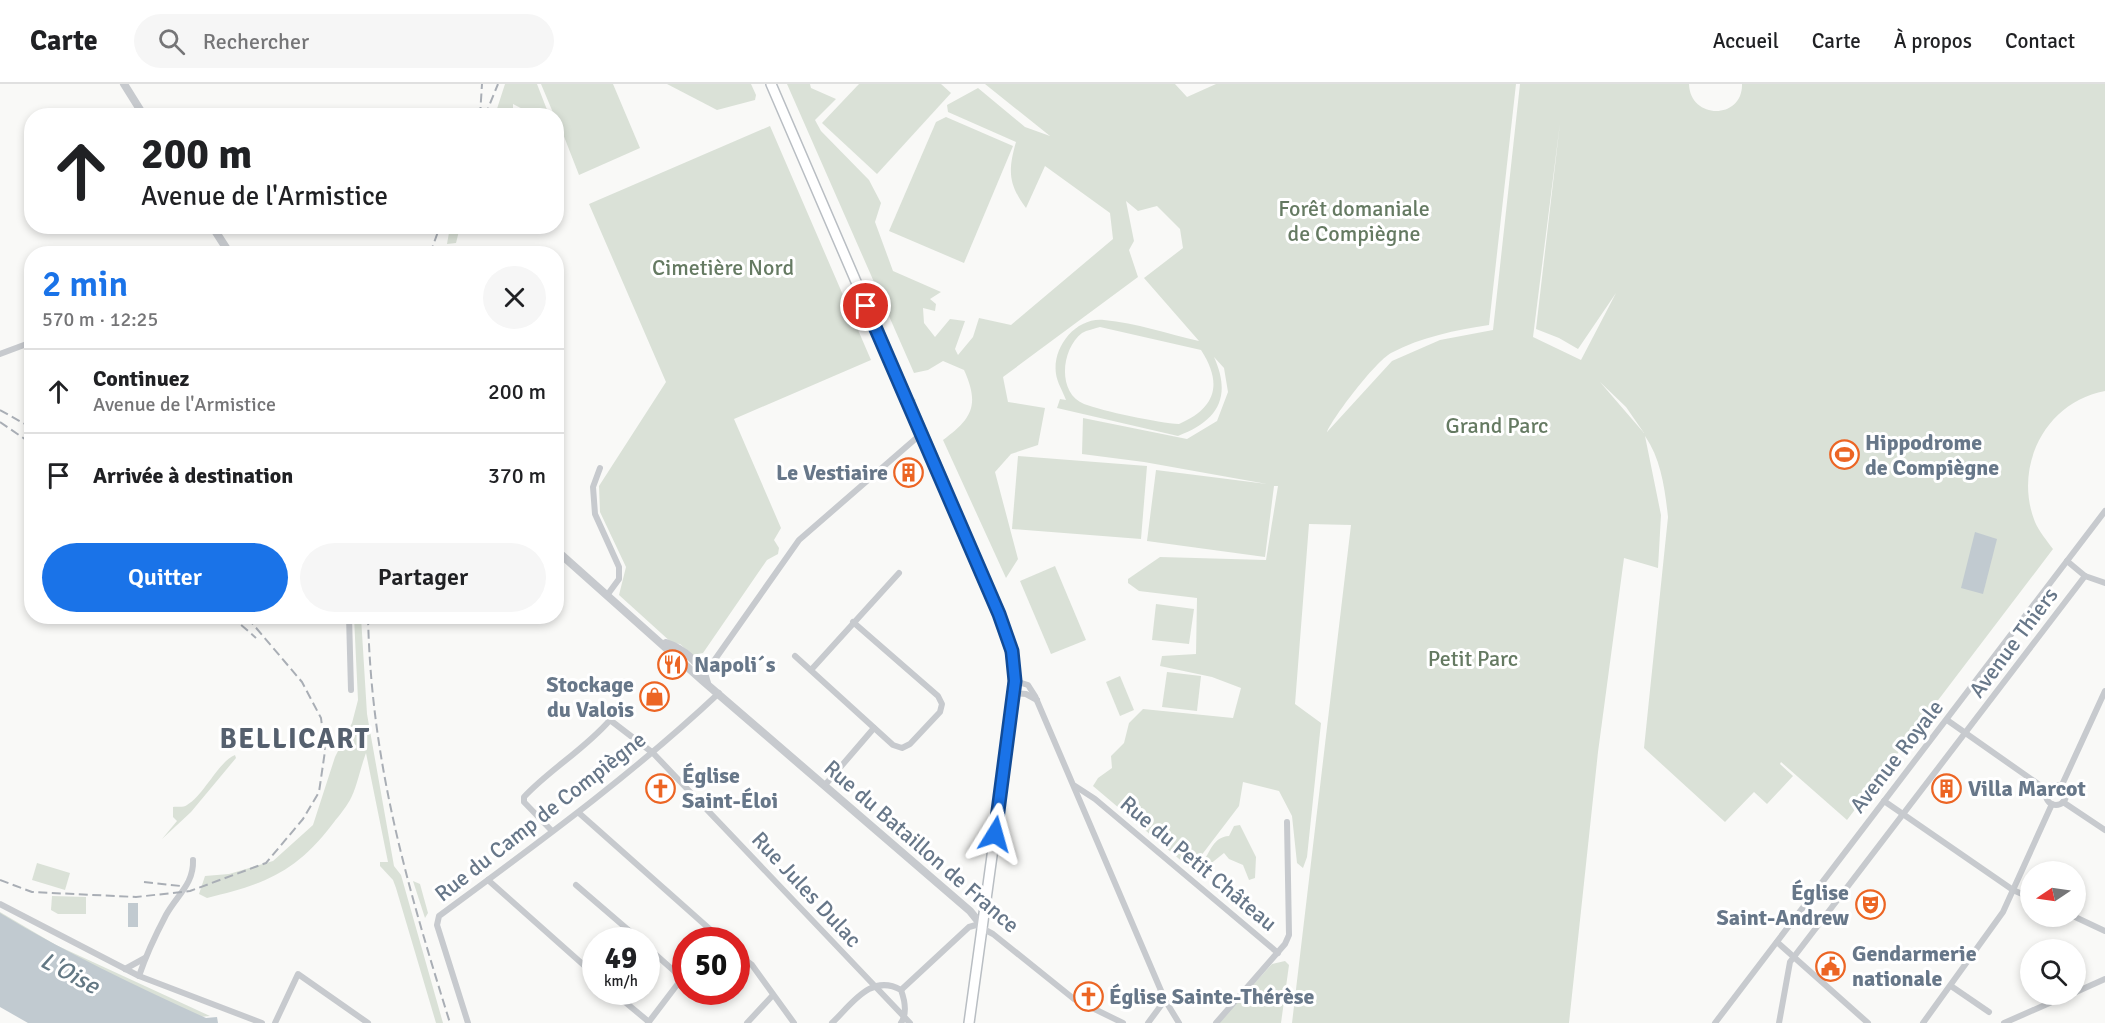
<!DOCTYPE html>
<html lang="fr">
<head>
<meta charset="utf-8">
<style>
	body { margin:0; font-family:Signika,sans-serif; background:#f6f6f6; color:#202124; height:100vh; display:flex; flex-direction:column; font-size:22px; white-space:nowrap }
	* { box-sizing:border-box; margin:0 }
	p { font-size:20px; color:#757577 }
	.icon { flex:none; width:33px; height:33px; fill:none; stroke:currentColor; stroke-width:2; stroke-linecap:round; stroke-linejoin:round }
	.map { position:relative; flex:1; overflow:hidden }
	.drawer { position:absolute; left:24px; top:162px; width:540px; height:378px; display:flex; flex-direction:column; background:#fff; border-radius:24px; box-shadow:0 3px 9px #0003 }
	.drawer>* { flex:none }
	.top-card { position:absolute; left:24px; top:24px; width:540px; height:126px; border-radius:24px; box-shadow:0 3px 9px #0003; background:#fff; color:#202124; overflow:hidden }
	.needle { width:39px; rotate:257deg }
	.buttons { position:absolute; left:2020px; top:777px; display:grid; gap:12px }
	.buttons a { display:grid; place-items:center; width:66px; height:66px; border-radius:50%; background:#fff; box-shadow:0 3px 9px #0003; font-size:30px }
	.speed { position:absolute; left:582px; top:843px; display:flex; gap:12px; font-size:30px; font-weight:700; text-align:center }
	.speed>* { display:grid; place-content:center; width:78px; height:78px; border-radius:50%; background:#fff; box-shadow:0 3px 9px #0003; line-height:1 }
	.speed small { font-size:15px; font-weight:400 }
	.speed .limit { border:9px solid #d22; background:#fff; color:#111 }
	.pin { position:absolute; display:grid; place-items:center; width:51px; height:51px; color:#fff; margin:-26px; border:3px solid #fff; border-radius:50%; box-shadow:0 2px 6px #0007 }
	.me { position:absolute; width:66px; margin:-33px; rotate:8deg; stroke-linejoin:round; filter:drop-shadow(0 0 4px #0008) }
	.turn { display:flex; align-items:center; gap:21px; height:126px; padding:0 18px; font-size:27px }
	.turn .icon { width:78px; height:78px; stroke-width:2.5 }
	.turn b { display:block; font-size:42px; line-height:51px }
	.round { display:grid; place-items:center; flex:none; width:63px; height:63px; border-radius:32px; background:#f6f6f6 }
	.overview { display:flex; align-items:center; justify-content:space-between; height:102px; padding:0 18px }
	h1 { font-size:36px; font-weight:600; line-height:45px; color:#1a73e8 }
	.cta { display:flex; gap:12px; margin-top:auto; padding:12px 18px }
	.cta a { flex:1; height:69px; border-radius:36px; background:#1a73e8; color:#fff; font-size:24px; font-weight:600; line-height:69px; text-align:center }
	.cta a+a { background:#f6f6f6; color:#202124 }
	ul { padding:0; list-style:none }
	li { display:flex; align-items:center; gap:18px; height:84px; padding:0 18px; border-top:2px solid #e0e0e0 }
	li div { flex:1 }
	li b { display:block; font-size:22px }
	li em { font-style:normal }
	header { display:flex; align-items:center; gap:36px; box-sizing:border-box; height:84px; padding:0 30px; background:#fff; border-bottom:2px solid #e0e0e0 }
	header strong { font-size:28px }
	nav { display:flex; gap:33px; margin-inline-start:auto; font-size:21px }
	.search { width:420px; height:54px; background:#f6f6f6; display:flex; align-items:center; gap:15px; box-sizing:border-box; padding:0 21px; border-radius:33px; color:#757577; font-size:22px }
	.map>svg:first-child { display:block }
	.green { fill:#dae1d7; fill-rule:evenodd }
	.water { fill:#c1cad0 }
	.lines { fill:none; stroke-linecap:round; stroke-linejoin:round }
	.secondary-casing { stroke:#b9bec3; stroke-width:12 }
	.minor { stroke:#c7cace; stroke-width:6 }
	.tertiary { stroke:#c7cace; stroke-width:8 }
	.secondary { stroke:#fff; stroke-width:9 }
	.rail { stroke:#a9aeb5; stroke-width:2; stroke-dasharray:9 4.5; stroke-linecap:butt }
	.route-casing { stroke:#114b97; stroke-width:15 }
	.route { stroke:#1a73e8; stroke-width:10 }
	.labels { text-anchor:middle; stroke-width:6; stroke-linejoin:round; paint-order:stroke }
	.park-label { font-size:22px; fill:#657a62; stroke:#fff }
	.poi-label { font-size:22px; font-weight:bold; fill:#677789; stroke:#fff; text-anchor:start }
	.street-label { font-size:22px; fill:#677789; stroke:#fff }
	.water-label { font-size:24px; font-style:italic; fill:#637884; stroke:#fff }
	.district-label { font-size:28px; font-weight:bold; letter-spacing:1.5px; fill:#55606e; stroke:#fff }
</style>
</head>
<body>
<header>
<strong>Carte</strong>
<div class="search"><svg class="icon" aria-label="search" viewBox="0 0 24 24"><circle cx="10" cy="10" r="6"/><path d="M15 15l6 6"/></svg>Rechercher</div>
<nav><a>Accueil</a><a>Carte</a><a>À propos</a><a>Contact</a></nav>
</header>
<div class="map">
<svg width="2105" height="939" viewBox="0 0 2105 939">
	<rect width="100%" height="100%" fill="#f9f9f7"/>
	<g class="green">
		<polygon points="505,0 537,0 549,31 534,31 513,20 513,31 495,31"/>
		<polygon points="541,0 613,0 640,64 579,91 556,32 554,31"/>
		<polygon points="667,0 751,0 756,11 755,16 717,26"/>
		<path d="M787,0H810L811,4L836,15L815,36L821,47L869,96L881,119L875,138L893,187L941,208L930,215L936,220L935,227L923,224L924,239L935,253L950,235L965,237L955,265L958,271L973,253L979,234L1011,241L1113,155L1110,129L1045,82L1026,124C1008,100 1008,86 1016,58L948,28L947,21L978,4L1025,43L1050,52L985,0H1175L1187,13L1216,0H1516L1489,241C1456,246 1421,253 1391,269C1375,278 1334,332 1327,348L1392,277L1440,256L1493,246L1520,0H1689C1690,36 1743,36 1742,0H2105V307C2045,318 2013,383 2035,438C2039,447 2047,457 2053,465L1847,736L1781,678L1780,680L1793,692L1767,720L1754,708L1725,738L1644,664L1668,433C1665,405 1661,375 1645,352L1661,431L1658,484L1624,474L1598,668L1569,939H1292L1351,441L1309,440L1295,620L1321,639L1307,773L1303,784L1297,779L1292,732L1279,707L1243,698L1239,722L1191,785L1093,702L1098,694L1112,684L1111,672L1124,659L1129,639L1143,625L1233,634L1241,604L1212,593L1160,582L1162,572L1196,570L1197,514L1139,507L1128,499V495L1160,473L1266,476L1278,402H1274L1265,473L1147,457L1156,386L1267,400L1144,378L1082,370L1083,334L1187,355L1217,337L1228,308L1224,284L1214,273C1232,313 1218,337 1178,352L1057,324L1060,315L1066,316C1063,308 1057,298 1056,290C1052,263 1076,233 1104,236C1136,239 1168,250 1199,257L1144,194L1183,164L1180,145L1157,122L1138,127L1126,117L1134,157L1129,166L1138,193L1003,293L1008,318L1045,324L1038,361L1011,370L995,388L1018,475L1006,494L943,356C972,335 980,321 964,286L943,277L928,286L914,289ZM1560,39L1536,245L1559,254L1578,265L1616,209L1581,276L1533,253ZM1100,243L1201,266C1223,300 1216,324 1179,340C1159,339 1102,327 1084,320C1056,308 1062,264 1082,249C1087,246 1094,245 1100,243ZM1600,298L1626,323L1644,349Z"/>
		<polygon points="859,0 941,0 951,9 877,90 822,39"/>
		<polygon points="946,33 1013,62 964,179 889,147 936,38"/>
		<polygon points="770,42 871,276 734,335 781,444 774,456 779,464 778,470 767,476 703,569 692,571 680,560 672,559 619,511 626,483 600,428 599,402 666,298 589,120"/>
		<polygon points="450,143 460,143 456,159 447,160"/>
		<polygon points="913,313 916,316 915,317 950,398 946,397 911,314"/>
		<polygon points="1018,372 1147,382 1141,455 1012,445"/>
		<polygon points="1055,482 1086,556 1051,570 1020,497"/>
		<polygon points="1156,520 1194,525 1189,560 1152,556"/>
		<path d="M354,533H361L367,630L394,782L401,791L443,939H436L396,804L393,796L380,782V778H388L366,669C361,682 356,706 350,716C345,725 337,734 331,742C295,789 262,801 207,814L199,810L205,792L229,790L273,777L313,741L335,673L352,639L358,616Z"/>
		<polygon points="1167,588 1201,592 1197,627 1162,623"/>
		<polygon points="1120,592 1134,626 1120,632 1106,598"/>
		<path d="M235,671L236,674L191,728L162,755L177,737L173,733V723C177,722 183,724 187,721C204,711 219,677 235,671Z"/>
		<path d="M1240,741L1256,773L1255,794L1249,796L1243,781L1229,775L1224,769L1204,785L1202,780C1210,768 1213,753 1229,752L1234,742Z"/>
		<polygon points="37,779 70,789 65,806 32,796"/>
		<polygon points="413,797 420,800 428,829 425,834"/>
		<polygon points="52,812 86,813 86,830 58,830 51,826"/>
		<polygon points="0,828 56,861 210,932 200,933 96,886 0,834"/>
		<polygon points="1285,877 1289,881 1281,939 1218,939 1272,880"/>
	</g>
	<g class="water">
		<polygon points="1975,448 1997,455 1983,510 1961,504"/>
		<rect x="128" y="819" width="10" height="24"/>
		<path d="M0,829C66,869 136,902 206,934L217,933L218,939H28L0,923Z"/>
	</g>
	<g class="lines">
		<defs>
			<path id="secondary" d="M771,0L999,530C1011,560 1016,586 1013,619L969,939"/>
		</defs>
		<use href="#secondary" class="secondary-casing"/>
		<g class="minor">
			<polyline points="0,270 32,258"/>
			<polyline points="600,384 593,403 595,430 619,483 619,495 608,510"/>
			<polyline points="2067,477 2085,492 2105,499"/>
			<polyline points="349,532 351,606"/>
			<polyline points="795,572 893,661 902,664 910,660 940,628 942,620 938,612 853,538"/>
			<polyline points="811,586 899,489"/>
			<polyline points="704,591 799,456 921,350"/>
			<polyline points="1015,597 1028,601 1035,612 1165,916 1179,939"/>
			<polyline points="1014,609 1026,610 1037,616"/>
			<polyline points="1947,636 2048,707"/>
			<polyline points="825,701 874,644"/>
			<circle cx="2056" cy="711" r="10"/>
			<polyline points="1075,702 1095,715 1278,869"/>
			<polyline points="2061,703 2105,607"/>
			<polyline points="1884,717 2013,806 2031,814"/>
			<polyline points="2063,718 2105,746"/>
			<polyline points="579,729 722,856"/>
			<path d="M552,747L524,718V713C550,685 584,666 610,636L653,669L910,939"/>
			<polyline points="488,796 596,892"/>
			<polyline points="576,801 640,856"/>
			<polyline points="0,820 139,892 262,939"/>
			<polyline points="2073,832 2105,847"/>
			<polyline points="1777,858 1868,939"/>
			<polyline points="646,862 682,894"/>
			<polyline points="736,869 752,881 794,939"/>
			<polyline points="125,885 145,874"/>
			<path d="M139,892C146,871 156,850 166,831C177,811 194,800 193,776"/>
			<polyline points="1951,902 1989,928"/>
			<polyline points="901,906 969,843 976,841 993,850 1074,915 1123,939"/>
			<polyline points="613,908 649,938"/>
			<polyline points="2076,908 2105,895"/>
			<polyline points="275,939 298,890 368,939"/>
			<path d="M468,939L437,841L439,832C535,761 632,691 719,609"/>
			<polyline points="648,939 686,889"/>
			<polyline points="747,939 773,911"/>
			<path d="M832,939C852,920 871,889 901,906C905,917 907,930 901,939"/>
			<polyline points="1148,939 1165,916"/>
			<polyline points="1216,939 1285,860 1289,851 1287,738"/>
			<polyline points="1715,939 2105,427"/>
			<polyline points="1779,939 1790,878 2085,492"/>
			<polyline points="1923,939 2003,828 2052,720"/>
			<polyline points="2004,939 2070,910"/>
		</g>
		<g class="tertiary">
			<polyline points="124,0 144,32"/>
			<polyline points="212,142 230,170"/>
			<polyline points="556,466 703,597 970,827 982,842"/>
			<path d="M666,559C682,564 704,581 707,599"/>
		</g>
		<use href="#secondary" class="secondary"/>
		<g class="rail">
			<polyline points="480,32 482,0"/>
			<polyline points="485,32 498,0"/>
			<polyline points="430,170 440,142"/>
			<polyline points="0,326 32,344"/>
			<polyline points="0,338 32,360"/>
			<polyline points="231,532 256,554"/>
			<path d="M368,532C371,679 407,801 450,939"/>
			<polyline points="0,796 32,808 136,813 190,807 266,779 303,735 319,708 325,667 321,634 302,598 246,532"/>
			<polyline points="144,798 181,802"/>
		</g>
	</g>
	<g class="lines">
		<defs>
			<polyline id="route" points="866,222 999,530 1012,567 1015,597 995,750"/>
		</defs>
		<use href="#route" class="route-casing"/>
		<use href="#route" class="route"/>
	</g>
	<defs>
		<symbol id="stadium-ring" viewBox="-11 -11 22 22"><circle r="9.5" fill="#fff" stroke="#ec6524" stroke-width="1.5"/><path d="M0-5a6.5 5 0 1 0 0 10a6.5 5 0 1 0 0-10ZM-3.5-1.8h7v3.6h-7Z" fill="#ec6524"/></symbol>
		<symbol id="building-ring" viewBox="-11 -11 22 22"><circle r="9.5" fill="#fff" stroke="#ec6524" stroke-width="1.5"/><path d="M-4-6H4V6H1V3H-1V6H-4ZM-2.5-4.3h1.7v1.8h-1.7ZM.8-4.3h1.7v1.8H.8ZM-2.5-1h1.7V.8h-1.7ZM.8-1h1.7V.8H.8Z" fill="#ec6524"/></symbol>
		<symbol id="restaurant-ring" viewBox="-11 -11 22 22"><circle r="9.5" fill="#fff" stroke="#ec6524" stroke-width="1.5"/><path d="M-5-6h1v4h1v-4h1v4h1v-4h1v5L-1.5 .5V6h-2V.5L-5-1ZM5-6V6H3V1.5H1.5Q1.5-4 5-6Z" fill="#ec6524"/></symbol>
		<symbol id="shop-ring" viewBox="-11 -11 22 22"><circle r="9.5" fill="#fff" stroke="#ec6524" stroke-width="1.5"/><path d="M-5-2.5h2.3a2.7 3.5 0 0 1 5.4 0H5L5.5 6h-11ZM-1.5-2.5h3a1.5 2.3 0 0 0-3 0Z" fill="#ec6524"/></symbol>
		<symbol id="church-ring" viewBox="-11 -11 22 22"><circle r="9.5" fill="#fff" stroke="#ec6524" stroke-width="1.5"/><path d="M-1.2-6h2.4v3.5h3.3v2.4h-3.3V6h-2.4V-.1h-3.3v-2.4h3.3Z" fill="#ec6524"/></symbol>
		<symbol id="theatre-ring" viewBox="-11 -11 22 22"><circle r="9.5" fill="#fff" stroke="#ec6524" stroke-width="1.5"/><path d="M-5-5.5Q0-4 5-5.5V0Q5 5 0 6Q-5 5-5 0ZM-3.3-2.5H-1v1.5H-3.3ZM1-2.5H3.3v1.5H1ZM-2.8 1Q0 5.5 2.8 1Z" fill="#ec6524"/></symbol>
		<symbol id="civic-ring" viewBox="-11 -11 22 22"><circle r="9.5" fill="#fff" stroke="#ec6524" stroke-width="1.5"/><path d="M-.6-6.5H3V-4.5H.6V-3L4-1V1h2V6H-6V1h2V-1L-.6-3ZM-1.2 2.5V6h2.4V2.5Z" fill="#ec6524"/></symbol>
	</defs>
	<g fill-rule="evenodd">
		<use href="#stadium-ring" x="1828" y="354" width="33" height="33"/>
		<use href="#building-ring" x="892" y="372" width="33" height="33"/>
		<use href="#restaurant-ring" x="656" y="564" width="33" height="33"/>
		<use href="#shop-ring" x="638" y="596" width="33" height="33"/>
		<use href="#church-ring" x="644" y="688" width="33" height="33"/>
		<use href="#building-ring" x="1930" y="688" width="33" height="33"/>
		<use href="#theatre-ring" x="1854" y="804" width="33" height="33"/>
		<use href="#civic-ring" x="1814" y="866" width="33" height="33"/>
		<use href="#church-ring" x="1072" y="896" width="33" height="33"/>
	</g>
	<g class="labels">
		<g class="park-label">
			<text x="1354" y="132">Forêt domaniale<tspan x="1354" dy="25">de Compiègne</tspan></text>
			<text x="723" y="191">Cimetière Nord</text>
			<text x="1497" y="349">Grand Parc</text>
			<text x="1473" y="582">Petit Parc</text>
		</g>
		<g class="poi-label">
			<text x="1865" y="366">Hippodrome<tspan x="1865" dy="25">de Compiègne</tspan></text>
			<text x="888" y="396" text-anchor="end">Le Vestiaire</text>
			<text x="694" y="588">Napoli´s</text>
			<text x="634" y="608" text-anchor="end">Stockage<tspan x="634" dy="25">du Valois</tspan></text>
			<text x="682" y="699">Église<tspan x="682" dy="25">Saint-Éloi</tspan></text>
			<text x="1968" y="712">Villa Marcot</text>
			<text x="1849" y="816" text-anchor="end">Église<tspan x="1849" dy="25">Saint-Andrew</tspan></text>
			<text x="1852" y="877">Gendarmerie<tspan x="1852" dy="25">nationale</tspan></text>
			<text x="1109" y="920">Église Sainte-Thérèse</text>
		</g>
		<g class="street-label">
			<text transform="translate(2013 558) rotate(-53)" y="8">Avenue Thiers</text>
			<text transform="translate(1896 672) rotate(-52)" y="8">Avenue Royale</text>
			<text transform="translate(540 732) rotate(-38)" y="8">Rue du Camp de Compiègne</text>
			<text transform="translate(922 762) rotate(41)" y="8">Rue du Bataillon de France</text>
			<text transform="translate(1199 779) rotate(40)" y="8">Rue du Petit Château</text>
			<text transform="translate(807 805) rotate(47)" y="8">Rue Jules Dulac</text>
		</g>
		<g class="water-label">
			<text transform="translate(70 889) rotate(28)" y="8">L'Oise</text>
		</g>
		<g class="district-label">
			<text x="295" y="664">BELLICART</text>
		</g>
	</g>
</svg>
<div class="buttons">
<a><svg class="needle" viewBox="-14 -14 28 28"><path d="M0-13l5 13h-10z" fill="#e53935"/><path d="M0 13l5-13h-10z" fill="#757577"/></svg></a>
<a><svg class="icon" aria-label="search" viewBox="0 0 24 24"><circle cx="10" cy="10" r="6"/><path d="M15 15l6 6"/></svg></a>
</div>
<div class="speed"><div>49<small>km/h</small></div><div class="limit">50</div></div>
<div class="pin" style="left:866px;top:222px;background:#d93025"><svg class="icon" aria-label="arrive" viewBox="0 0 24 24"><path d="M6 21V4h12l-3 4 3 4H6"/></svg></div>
<svg class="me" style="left:995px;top:750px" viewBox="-20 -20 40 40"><path d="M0-17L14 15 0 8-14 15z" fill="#1a73e8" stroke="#fff" stroke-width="4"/></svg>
<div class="top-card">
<div class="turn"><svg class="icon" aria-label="ahead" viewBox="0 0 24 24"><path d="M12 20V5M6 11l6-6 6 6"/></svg><div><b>200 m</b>Avenue de l'Armistice</div></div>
</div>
<section class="drawer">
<div class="overview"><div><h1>2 min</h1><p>570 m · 12:25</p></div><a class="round"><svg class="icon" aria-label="close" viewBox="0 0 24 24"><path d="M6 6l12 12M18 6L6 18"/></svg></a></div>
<ul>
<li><svg class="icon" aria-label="ahead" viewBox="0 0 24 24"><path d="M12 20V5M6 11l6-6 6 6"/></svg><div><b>Continuez</b><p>Avenue de l'Armistice</p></div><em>200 m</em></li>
<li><svg class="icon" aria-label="arrive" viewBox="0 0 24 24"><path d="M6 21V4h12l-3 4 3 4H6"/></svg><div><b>Arrivée à destination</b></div><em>370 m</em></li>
</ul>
<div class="cta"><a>Quitter</a><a>Partager</a></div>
</section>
</div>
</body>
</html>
